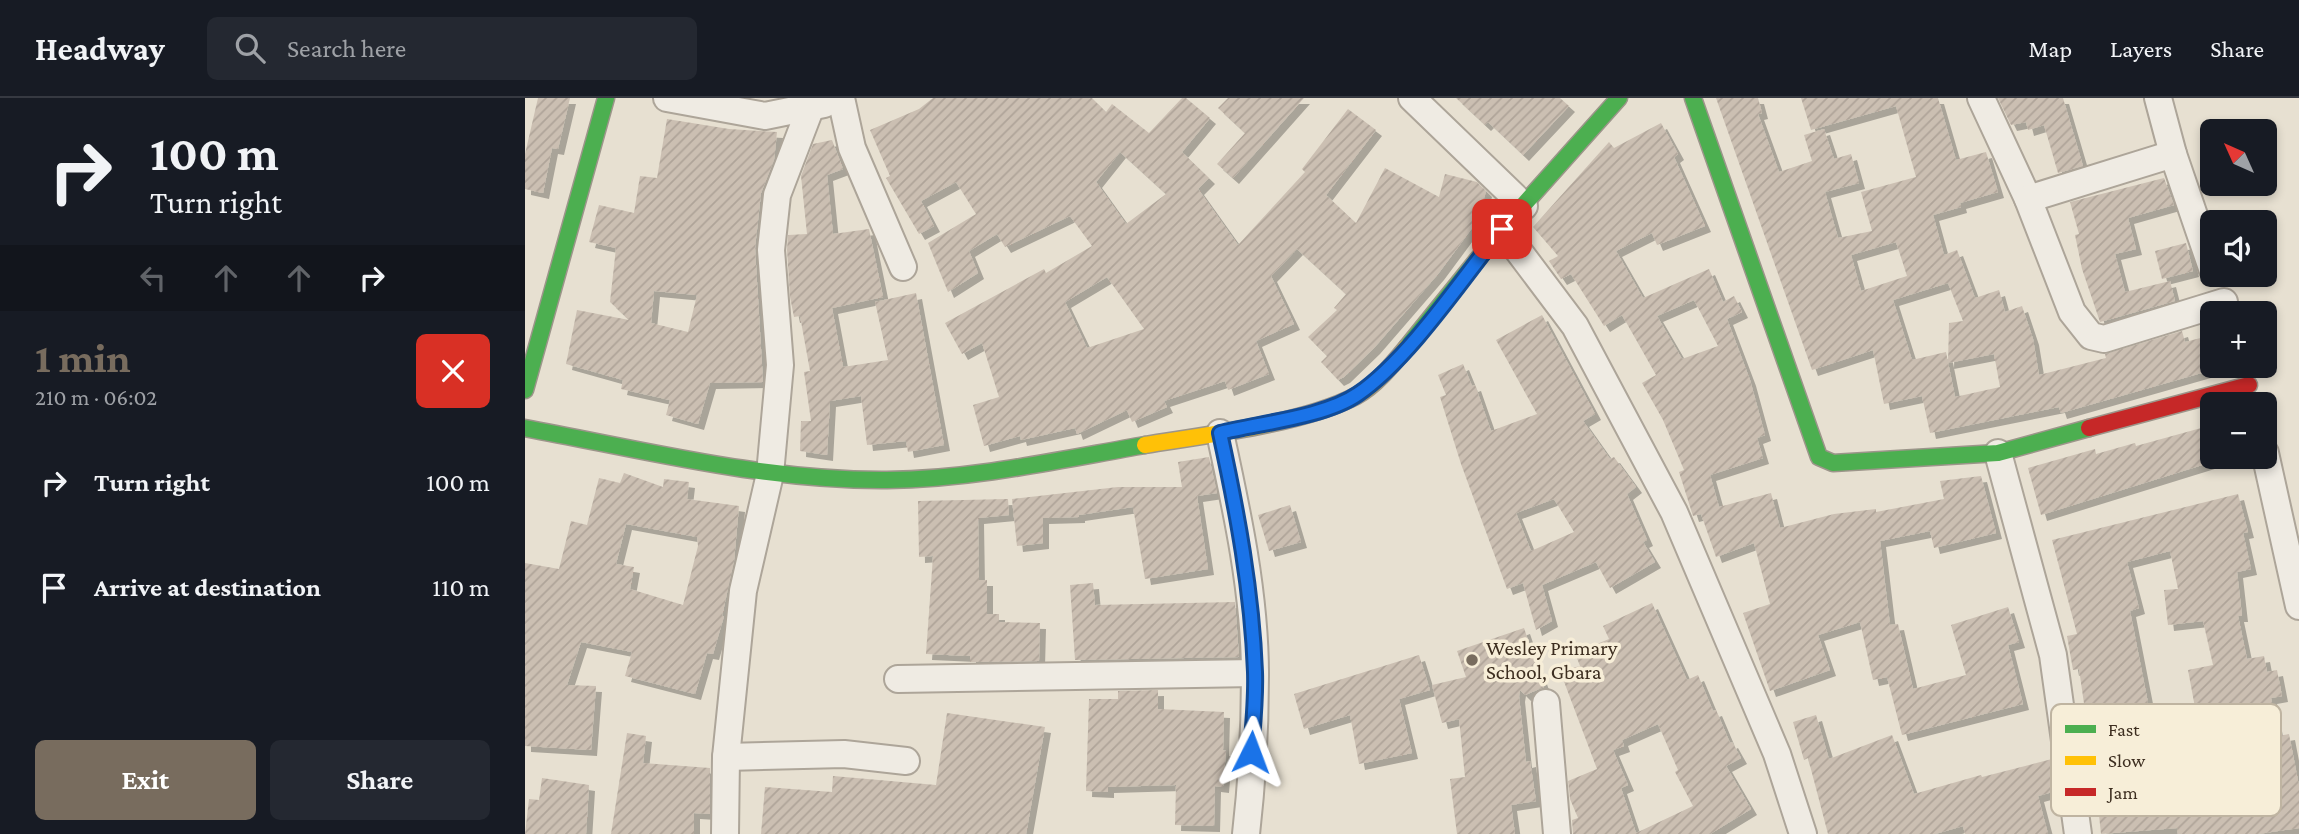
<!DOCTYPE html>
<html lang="en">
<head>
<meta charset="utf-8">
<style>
	body { margin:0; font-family:"Crimson Pro",serif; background:#242831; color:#f1f3f6; height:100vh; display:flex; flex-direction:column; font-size:26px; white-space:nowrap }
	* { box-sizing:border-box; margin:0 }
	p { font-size:23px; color:#9ea1a6 }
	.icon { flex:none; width:38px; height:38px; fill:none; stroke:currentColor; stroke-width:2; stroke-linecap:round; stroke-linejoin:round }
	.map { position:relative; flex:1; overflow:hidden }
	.sheet { display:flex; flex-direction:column; background:#171b24; width:525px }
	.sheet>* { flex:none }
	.hud { background:#171b24; color:#f1f3f6; overflow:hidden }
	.needle { width:46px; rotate:315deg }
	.buttons { position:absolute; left:1675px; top:21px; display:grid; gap:14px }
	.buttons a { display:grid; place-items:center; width:77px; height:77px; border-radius:10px; background:#171b24; box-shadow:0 4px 10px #0003; font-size:35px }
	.pin { position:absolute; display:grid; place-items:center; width:60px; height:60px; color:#fff; margin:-30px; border-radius:14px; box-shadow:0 4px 10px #0006 }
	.me { position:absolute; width:77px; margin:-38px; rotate:3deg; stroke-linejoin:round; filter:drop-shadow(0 0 5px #0008) }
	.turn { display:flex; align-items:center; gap:24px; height:147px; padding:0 35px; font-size:32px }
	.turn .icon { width:91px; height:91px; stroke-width:2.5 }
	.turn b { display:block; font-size:49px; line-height:60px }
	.lanes { display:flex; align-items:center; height:66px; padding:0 35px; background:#0003; justify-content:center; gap:35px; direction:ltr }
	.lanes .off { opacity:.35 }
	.round { display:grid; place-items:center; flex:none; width:74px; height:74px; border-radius:10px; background:#242831 }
	.summary { display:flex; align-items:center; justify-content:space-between; height:119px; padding:0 35px }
	h1 { font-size:42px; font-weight:700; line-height:52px; color:#786c5e }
	.cta { display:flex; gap:14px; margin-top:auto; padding:14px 35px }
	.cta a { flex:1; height:80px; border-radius:10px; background:#786c5e; color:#fff; font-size:28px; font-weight:700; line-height:80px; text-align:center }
	.cta a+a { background:#242831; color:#f1f3f6 }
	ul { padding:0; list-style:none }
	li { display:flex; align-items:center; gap:21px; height:105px; padding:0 35px }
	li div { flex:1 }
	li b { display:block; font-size:26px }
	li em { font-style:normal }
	header { display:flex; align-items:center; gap:42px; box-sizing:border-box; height:98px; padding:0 35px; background:#171b24; border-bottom:2px solid #363941 }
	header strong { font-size:33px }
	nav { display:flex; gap:38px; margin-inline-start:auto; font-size:24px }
	.search { width:490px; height:63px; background:#242831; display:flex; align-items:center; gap:18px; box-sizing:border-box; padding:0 24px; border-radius:10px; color:#9ea1a6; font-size:26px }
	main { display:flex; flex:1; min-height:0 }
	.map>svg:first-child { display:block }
	.building { fill:url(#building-hatch); fill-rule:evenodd; filter:url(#shadow) }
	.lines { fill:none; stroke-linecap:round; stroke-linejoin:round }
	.street-casing { stroke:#ada599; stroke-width:30 }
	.fast-casing { stroke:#9c958a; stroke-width:19 }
	.slow-casing { stroke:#9c958a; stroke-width:19 }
	.jam-casing { stroke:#9c958a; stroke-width:19 }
	.street { stroke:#efebe3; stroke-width:26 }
	.fast { stroke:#4caf50; stroke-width:16 }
	.slow { stroke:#ffc107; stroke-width:16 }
	.jam { stroke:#c62828; stroke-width:16 }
	.route-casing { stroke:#114b97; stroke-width:18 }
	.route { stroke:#1a73e8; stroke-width:12 }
	.poi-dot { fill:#786c5e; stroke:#f7eed8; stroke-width:2.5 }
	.labels { text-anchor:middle; stroke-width:7; stroke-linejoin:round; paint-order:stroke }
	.poi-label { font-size:21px; fill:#3d2e20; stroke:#f7eed8; text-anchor:start }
	.key { fill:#f7eed8; stroke:#bfb4a1; stroke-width:2 }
	.key-label { font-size:19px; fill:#3d2e20 }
</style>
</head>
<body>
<header>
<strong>Headway</strong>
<div class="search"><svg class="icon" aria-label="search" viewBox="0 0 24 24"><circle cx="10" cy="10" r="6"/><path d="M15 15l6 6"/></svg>Search here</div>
<nav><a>Map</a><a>Layers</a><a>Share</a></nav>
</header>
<main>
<section class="sheet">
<div class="hud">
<div class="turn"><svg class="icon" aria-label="right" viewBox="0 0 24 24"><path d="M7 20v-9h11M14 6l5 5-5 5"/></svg><div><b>100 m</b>Turn right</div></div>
<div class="lanes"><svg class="icon off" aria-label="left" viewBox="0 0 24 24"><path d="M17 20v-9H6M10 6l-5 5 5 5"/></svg><svg class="icon off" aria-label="ahead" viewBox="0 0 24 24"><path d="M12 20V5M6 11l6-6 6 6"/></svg><svg class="icon off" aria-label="ahead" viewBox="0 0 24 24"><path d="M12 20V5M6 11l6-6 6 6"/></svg><svg class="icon" aria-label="right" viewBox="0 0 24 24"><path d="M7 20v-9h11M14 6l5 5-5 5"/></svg></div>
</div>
<div class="summary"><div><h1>1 min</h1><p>210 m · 06:02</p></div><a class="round" style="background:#d93025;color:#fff"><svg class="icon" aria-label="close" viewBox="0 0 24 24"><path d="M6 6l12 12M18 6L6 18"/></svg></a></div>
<ul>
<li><svg class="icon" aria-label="right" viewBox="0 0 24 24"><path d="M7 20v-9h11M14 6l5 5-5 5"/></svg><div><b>Turn right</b></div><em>100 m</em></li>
<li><svg class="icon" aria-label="arrive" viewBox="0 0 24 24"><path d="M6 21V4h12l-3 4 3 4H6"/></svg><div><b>Arrive at destination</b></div><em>110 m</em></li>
</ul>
<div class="cta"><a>Exit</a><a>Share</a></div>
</section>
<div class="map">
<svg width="1774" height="736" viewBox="0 0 1774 736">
	<defs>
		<pattern id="building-hatch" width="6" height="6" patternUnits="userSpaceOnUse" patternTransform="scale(1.75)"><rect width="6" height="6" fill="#cbbfb2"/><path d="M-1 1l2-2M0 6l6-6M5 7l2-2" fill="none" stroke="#afa499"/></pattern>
		<filter id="shadow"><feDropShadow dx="6" dy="6" stdDeviation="0" flood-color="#0004"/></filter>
	</defs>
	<rect width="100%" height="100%" fill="#e7e0d1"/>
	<g class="building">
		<polygon points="13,0 45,0 33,51 27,50 18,95 0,91 0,56"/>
		<path d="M408,0H567L581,14L587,6L624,35L657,0H661L685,20L657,54L684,80L673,91L713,147L780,74L777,71L823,11L851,32L801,97L831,125L860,70L914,99L920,76L952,84L961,93L953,122L913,176L849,250L819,279L813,282L796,264L802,258L783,239L812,212L809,210L821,196L772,151L746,178L769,226L731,243L744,276L703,292L700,283L639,303L642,309L607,324L602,312L552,336L550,330L496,342L495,338L459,348L448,307L474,299L457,245L437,256L420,225L519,171L521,175L567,148L545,118L480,149L472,136L444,153L453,175L423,194L403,145L451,116L431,84L396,103L409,128L394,136L361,80L365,78L345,32L394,11ZM595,54L641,96L601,126L571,84ZM582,179L619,231L562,250L540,204Z"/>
		<polygon points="703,0 779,0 708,80 692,66 720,35 693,10"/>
		<polygon points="931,0 1035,0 1044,8 998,57 963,24 960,27"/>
		<path d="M1191,0H1233L1237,15L1233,16L1254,74L1287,63L1279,37L1299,31L1309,61L1326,56L1334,85L1300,94L1313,140L1347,133L1336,94L1391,79L1371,8L1286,32L1276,0H1413L1431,62L1461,54L1473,94L1435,105L1436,109L1408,117L1419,157L1432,152L1450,200L1474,192L1480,214L1497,208L1508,241L1514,277L1581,260L1580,256L1657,233L1660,244L1687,237V272L1536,315L1534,309L1405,335L1397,298L1359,306L1348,252L1287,272ZM1371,144L1382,178L1336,193L1326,157ZM1423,185L1438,223L1424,225L1423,265L1469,256L1475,289L1430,299L1421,254L1387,262L1368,202Z"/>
		<polygon points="1473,0 1538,0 1558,68 1533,75 1519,27 1503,32 1501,24 1486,27"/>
		<path d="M142,21L204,31L252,34L249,62L236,95L230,150L238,284L185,285L173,326L141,317L145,302L96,291L98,282L41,266L52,212L104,222L85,204L91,150L64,144L74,107L109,115L115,78L132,80ZM129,193L172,197L163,234L126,225Z"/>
		<path d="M1136,25L1153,56L1149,59L1180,128L1132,147L1127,135L1091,153L1118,200L1184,171L1198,204L1209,198L1217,214L1202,221L1225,282L1240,337L1232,340L1238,360L1185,377L1194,409L1246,395L1255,430L1309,416L1351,411V414L1419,401L1415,383L1456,378L1471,435L1409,450L1405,433L1355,443L1365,527L1373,526L1388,591L1441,577L1426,527L1483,509L1494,544L1483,547L1498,606L1377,637L1362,579L1348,582L1335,524L1293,537L1305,572L1245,593L1218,515L1245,506L1229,445L1191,459L1176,416L1168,418L1154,374L1159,372L1138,322L1117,285L1131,277L1097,217L1079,228L1046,176L1036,181L1024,163L1033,158L1008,129L1084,44L1089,50ZM1169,202L1193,248L1157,261L1132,218Z"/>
		<polygon points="307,42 318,71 302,77 308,136 344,131 358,199 307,210 318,269 363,262 350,204 391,195 419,347 383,354 381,343 342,347 336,298 305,303 302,357 275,353 276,323 286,323 279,274 285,273 275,218 269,219 265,199 262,152 263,137 282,136 276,78 288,46"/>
		<polygon points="1639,80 1649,107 1603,120 1611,151 1590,156 1600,194 1645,183 1650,203 1575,224 1557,171 1550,137 1554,136 1545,104"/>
		<polygon points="1661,145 1668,173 1637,181 1630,153"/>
		<path d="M1017,217L1070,316L1058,323L1085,361L1089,359L1111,389L1102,396L1122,442L1118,444L1130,464L1085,490L1071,464L1017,487L1027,523L1011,532L998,485L982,491L936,366L915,299L921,297L913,277L938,266L947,288L950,287L966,333L1012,316L971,242ZM1029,401L1049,434L1006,453L991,415Z"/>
		<polygon points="1687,327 1687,364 1516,417 1503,370 1570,351 1571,356 1610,345 1611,348"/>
		<polygon points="684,359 692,395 672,398 683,471 620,481 608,409 554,417 554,419 518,420 518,445 492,448 487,401 593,389 657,389 653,364"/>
		<path d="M99,375L138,389L139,381L164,384L162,401L214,408L209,463L197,518H199L188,556L182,555L170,596L100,578L107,554L56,544L42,587L71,588L66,652L0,648V465L34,471L46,423L62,427L74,380L95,385ZM101,426L172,439L173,448L158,507L105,491L109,469L91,466Z"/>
		<path d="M1713,396L1723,434L1718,435L1726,471L1712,474L1717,518H1713L1722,561L1739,558L1742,574L1752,572L1757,598L1746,600L1753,638L1764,636L1774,688V730L1733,736H1653L1652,730L1576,736L1571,689L1563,690L1558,655L1566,654L1554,571L1548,572L1542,538L1552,536L1527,442ZM1645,453L1653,491L1639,492L1643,527L1678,523L1688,567L1663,572L1674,631L1655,634L1658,658L1634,661L1605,513L1614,510L1602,464Z"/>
		<polygon points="483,401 484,417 453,420 454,482 462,482 462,516 474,516 474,524 515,525 514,563 445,564 445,558 401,556 408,458 394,459 393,403"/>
		<polygon points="765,407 776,444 744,453 733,417"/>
		<polygon points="568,485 570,507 710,504 714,559 550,562 545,487"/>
		<path d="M1127,505L1162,582L1173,577L1188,613L1191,612L1205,645L1207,644L1216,660L1201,668L1226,711L1185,736H1048L1047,722L1053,720L1045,701L1043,683L1072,671L1035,573L1055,568L1050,555L1084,541L1078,528ZM1133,626L1153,672L1150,674L1168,708L1111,735L1096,690L1103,687L1088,652L1099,648L1097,642Z"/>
		<polygon points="999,530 1019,589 1000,597 995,592 994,598 1001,664 1005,663 1011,703 986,707 990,736 932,736 925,681 940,679 934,621 917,625 907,587 941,579 932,553"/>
		<polygon points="894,557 905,592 874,601 887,655 834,666 825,617 779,631 769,596"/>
		<polygon points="633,592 633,611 699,614 698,652 701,653 698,689 690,688 689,728 650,727 651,687 583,689 583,694 561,693 564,601 593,601 593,593"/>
		<polygon points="422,615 520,629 501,736 236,736 240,689 307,694 308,678 411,687"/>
		<polygon points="1291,617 1304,661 1367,637 1389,696 1456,677 1457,679 1527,661 1531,693 1513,698 1523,736 1440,736 1438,728 1410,736 1303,736 1283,660 1279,662 1268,624"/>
		<polygon points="102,635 121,638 118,665 185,670 185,716 169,715 169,736 86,736"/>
		<polygon points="17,680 64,687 61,736 0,736 4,701 14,702"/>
	</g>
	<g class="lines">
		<defs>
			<g id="street">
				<polyline points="142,0 240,18 299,6"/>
				<polyline points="316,0 327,50 378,169"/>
				<polyline points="887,0 999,108"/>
				<polyline points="1456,0 1503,101 1547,214 1566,238 1579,241 1699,204"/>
				<polyline points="1633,0 1648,56 1687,170"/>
				<polyline points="1503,101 1648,56"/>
				<polyline points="977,131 1050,228 1149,414 1252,656 1278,736"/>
				<path d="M695,335C712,413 730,496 730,577C730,629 727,684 721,736"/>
				<polyline points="1473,355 1528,557 1553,736"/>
				<polyline points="1740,355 1774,508"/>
				<polyline points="373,581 730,575"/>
				<polyline points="1021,605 1032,736"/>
				<polyline points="201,659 319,656 381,663"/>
				<polyline points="200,736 201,659 218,493 245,376 255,267 246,152 252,97 285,11"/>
			</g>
			<g id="fast">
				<polyline points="1168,0 1294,359 1308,365 1473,355 1564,330"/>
				<polyline points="882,249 977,131 1094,0"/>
				<polyline points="0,292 81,0"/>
				<path d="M0,330C119,352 240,383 362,382C449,381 534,362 620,347"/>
			</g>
			<path id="slow" d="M620,347C681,337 777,326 831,298C850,288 868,266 882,249"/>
			<polyline id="jam" points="1564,330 1724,287"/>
		</defs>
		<use href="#street" class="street-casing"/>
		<use href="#fast" class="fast-casing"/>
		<use href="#slow" class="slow-casing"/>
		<use href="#jam" class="jam-casing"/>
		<use href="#street" class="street"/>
		<use href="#fast" class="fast"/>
		<use href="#slow" class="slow"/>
		<use href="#jam" class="jam"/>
	</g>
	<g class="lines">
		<defs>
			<path id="route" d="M726,654C728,628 731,601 730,574C727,493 712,413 695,335C735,325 800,319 833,296C883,262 938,180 977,131"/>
		</defs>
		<use href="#route" class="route-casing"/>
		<use href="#route" class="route"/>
	</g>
	<circle class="poi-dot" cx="947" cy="562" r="7"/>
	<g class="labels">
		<g class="poi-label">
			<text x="961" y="557">Wesley Primary<tspan x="961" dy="24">School, Gbara</tspan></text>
		</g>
	</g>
	<rect x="1526" y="606" width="230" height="112" rx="10" class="key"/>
	<rect x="1540" y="627" width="31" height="8" fill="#4caf50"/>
	<rect x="1540" y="658" width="31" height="9" fill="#ffc107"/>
	<rect x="1540" y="690" width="31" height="8" fill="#c62828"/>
	<g class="key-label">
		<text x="1583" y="638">Fast</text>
		<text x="1583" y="669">Slow</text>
		<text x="1583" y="701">Jam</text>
	</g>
</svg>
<div class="buttons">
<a><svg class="needle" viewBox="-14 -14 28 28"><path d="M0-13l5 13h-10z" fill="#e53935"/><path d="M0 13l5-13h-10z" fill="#9ea1a6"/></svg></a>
<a><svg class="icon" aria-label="sound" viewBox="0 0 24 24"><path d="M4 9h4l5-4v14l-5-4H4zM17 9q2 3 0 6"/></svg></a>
<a>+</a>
<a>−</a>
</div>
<div class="pin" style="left:977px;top:131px;background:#d93025"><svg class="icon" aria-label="arrive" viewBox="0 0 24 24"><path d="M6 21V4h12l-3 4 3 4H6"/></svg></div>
<svg class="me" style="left:726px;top:654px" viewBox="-20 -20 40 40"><path d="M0-17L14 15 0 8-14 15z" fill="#1a73e8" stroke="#fff" stroke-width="4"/></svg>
</div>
</main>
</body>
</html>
